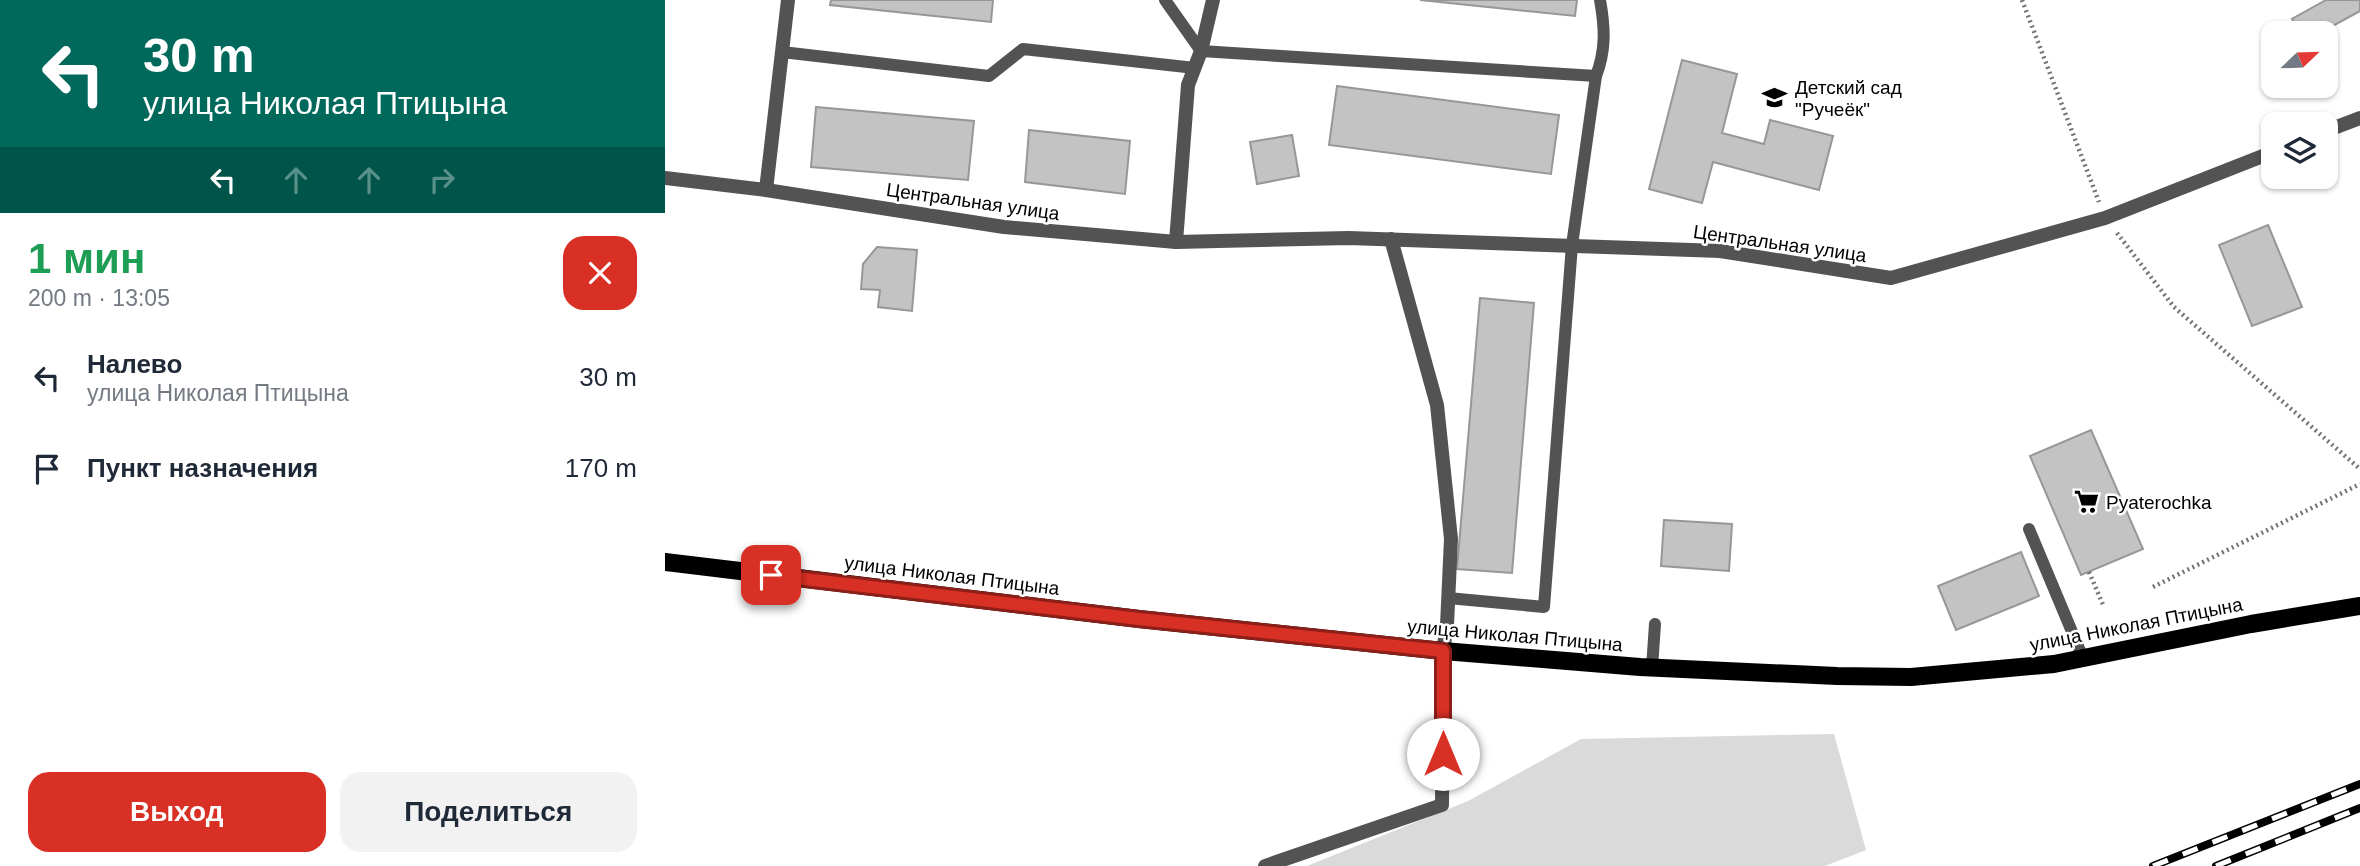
<!DOCTYPE html>
<html lang="ru">
<head>
<meta charset="utf-8">
<style>
	body { margin:0; font-family:Arial,sans-serif; background:#f2f2f3; color:#1f2937; height:100vh; display:flex; flex-direction:column; font-size:26px; white-space:nowrap }
	* { box-sizing:border-box; margin:0 }
	p { font-size:23px; color:#747a83 }
	.icon { flex:none; width:38px; height:38px; fill:none; stroke:currentColor; stroke-width:2; stroke-linecap:round; stroke-linejoin:round }
	.map { position:relative; flex:1; overflow:hidden }
	.side { display:flex; flex-direction:column; background:#fff; width:665px }
	.side>* { flex:none }
	.hud { background:#00695c; color:#fff; overflow:hidden }
	.needle { width:46px; rotate:67deg }
	.controls { position:absolute; left:1596px; top:21px; display:grid; gap:14px }
	.controls a { display:grid; place-items:center; width:77px; height:77px; border-radius:14px; background:#fff; box-shadow:0 2px 5px #0004; font-size:35px }
	.pin { position:absolute; display:grid; place-items:center; width:60px; height:60px; color:#fff; margin:-30px; border-radius:14px; box-shadow:0 4px 10px #0006 }
	.me { position:absolute; width:77px; margin:-38px; rotate:0deg; stroke-linejoin:round; filter:drop-shadow(0 0 5px #0008) }
	.turn { display:flex; align-items:center; gap:24px; height:147px; padding:0 28px; font-size:32px }
	.turn .icon { width:91px; height:91px; stroke-width:2.5 }
	.turn b { display:block; font-size:49px; line-height:60px }
	.lanes { display:flex; align-items:center; height:66px; padding:0 28px; background:#0003; justify-content:center; gap:35px; direction:ltr }
	.lanes .off { opacity:.35 }
	.round { display:grid; place-items:center; flex:none; width:74px; height:74px; border-radius:21px; background:#f2f2f3 }
	.headline { display:flex; align-items:center; justify-content:space-between; height:119px; padding:0 28px }
	h1 { font-size:42px; font-weight:700; line-height:52px; color:#1e9e55 }
	.action { display:flex; gap:14px; margin-top:auto; padding:14px 28px }
	.action a { flex:1; height:80px; border-radius:21px; background:#d93025; color:#fff; font-size:28px; font-weight:700; line-height:80px; text-align:center }
	.action a+a { background:#f2f2f3; color:#1f2937 }
	ul { padding:0; list-style:none }
	li { display:flex; align-items:center; gap:21px; height:91px; padding:0 28px }
	li div { flex:1 }
	li b { display:block; font-size:26px }
	li em { font-style:normal }
	main { display:flex; flex:1; min-height:0 }
	.map>svg:first-child { display:block }
	.green { fill:#dadada }
	.building { fill:#c3c3c3; stroke:#979797; stroke-width:2 }
	.lines { fill:none; stroke-linecap:round; stroke-linejoin:round }
	.path { stroke:#757575; stroke-width:4.5; stroke-dasharray:2 3.5; stroke-linecap:butt }
	.service { stroke:#535353; stroke-width:12 }
	.minor { stroke:#535353; stroke-width:14 }
	.primary { stroke:#000; stroke-width:18 }
	.rail-casing { stroke:#000; stroke-width:8 }
	.rail { stroke:#fff; stroke-width:5; stroke-dasharray:16; stroke-linecap:butt }
	.route-casing { stroke:#8d1f18; stroke-width:18 }
	.route { stroke:#d93025; stroke-width:12 }
	.labels { text-anchor:middle; stroke-width:5; stroke-linejoin:round; paint-order:stroke }
	.poi-label { font-size:19px; fill:#000; stroke:#fff; text-anchor:start }
	.street-label { font-size:19px; fill:#000; stroke:#fff }
</style>
</head>
<body>
<main>
<section class="side">
<div class="hud">
<div class="turn"><svg class="icon" aria-label="left" viewBox="0 0 24 24"><path d="M17 20v-9H6M10 6l-5 5 5 5"/></svg><div><b>30 m</b>улица Николая Птицына</div></div>
<div class="lanes"><svg class="icon" aria-label="left" viewBox="0 0 24 24"><path d="M17 20v-9H6M10 6l-5 5 5 5"/></svg><svg class="icon off" aria-label="ahead" viewBox="0 0 24 24"><path d="M12 20V5M6 11l6-6 6 6"/></svg><svg class="icon off" aria-label="ahead" viewBox="0 0 24 24"><path d="M12 20V5M6 11l6-6 6 6"/></svg><svg class="icon off" aria-label="right" viewBox="0 0 24 24"><path d="M7 20v-9h11M14 6l5 5-5 5"/></svg></div>
</div>
<div class="headline"><div><h1>1 мин</h1><p>200 m · 13:05</p></div><a class="round" style="background:#d93025;color:#fff"><svg class="icon" aria-label="close" viewBox="0 0 24 24"><path d="M6 6l12 12M18 6L6 18"/></svg></a></div>
<ul>
<li><svg class="icon" aria-label="left" viewBox="0 0 24 24"><path d="M17 20v-9H6M10 6l-5 5 5 5"/></svg><div><b>Налево</b><p>улица Николая Птицына</p></div><em>30 m</em></li>
<li><svg class="icon" aria-label="arrive" viewBox="0 0 24 24"><path d="M6 21V4h12l-3 4 3 4H6"/></svg><div><b>Пункт назначения</b></div><em>170 m</em></li>
</ul>
<div class="action"><a>Выход</a><a>Поделиться</a></div>
</section>
<div class="map">
<svg width="1695" height="866" viewBox="0 0 1695 866">
	<rect width="100%" height="100%" fill="#fff"/>
	<polygon class="green" points="1169,734 1201,850 1160,866 642,866 803,801 916,739"/>
	<g class="building">
		<polygon points="166,0 328,0 326,22 165,5"/>
		<polygon points="755,0 912,0 910,16"/>
		<polygon points="1661,0 1695,0 1695,11 1655,33 1635,33 1627,19"/>
		<polygon points="1017,60 1072,74 1057,133 1099,144 1105,120 1168,136 1154,190 1048,162 1037,203 984,189"/>
		<polygon points="672,86 894,115 886,174 664,145"/>
		<polygon points="151,107 309,121 303,180 146,167"/>
		<polygon points="364,130 465,141 460,194 360,182"/>
		<polygon points="627,135 634,176 592,184 585,142"/>
		<polygon points="1603,225 1637,307 1587,326 1554,245"/>
		<polygon points="212,247 252,250 247,311 213,307 215,290 196,289 198,264"/>
		<polygon points="815,298 869,303 847,573 792,569"/>
		<polygon points="1426,430 1478,549 1416,575 1365,456"/>
		<polygon points="999,520 1067,524 1064,571 996,566"/>
		<polygon points="1356,552 1374,596 1291,630 1273,586"/>
	</g>
	<g class="lines">
		<g class="path">
			<polyline points="1357,0 1434,202"/>
			<polyline points="1452,233 1509,307 1695,469"/>
			<polyline points="1424,572 1439,607"/>
			<polyline points="1488,587 1695,484"/>
		</g>
		<g class="service">
			<polyline points="500,0 536,51 931,76"/>
			<polyline points="117,52 324,76 358,49 530,68"/>
			<polyline points="1364,529 1418,658"/>
			<path d="M783,598L879,607L907,245L931,76C941,50 940,28 935,0"/>
			<polyline points="987,668 990,624"/>
		</g>
		<g class="minor">
			<polyline points="1661,131 1695,118"/>
			<polyline points="0,178 101,190 339,227 511,242 684,238 1055,251 1226,278 1440,218 1608,152"/>
			<polyline points="101,190 123,0"/>
			<polyline points="511,242 523,85 536,51 548,0"/>
			<polyline points="600,866 777,805 778,651 782,625 786,539 772,405 726,239"/>
		</g>
		<polyline class="primary" points="0,562 474,619 778,651 975,667 1172,676 1246,677 1389,664 1586,624 1695,606"/>
		<defs>
			<g id="rail">
				<polyline points="1488,866 1695,784"/>
				<polyline points="1551,866 1695,808"/>
			</g>
		</defs>
		<use href="#rail" class="rail-casing"/>
		<use href="#rail" class="rail"/>
	</g>
	<g class="lines">
		<defs>
			<polyline id="route" points="106,575 474,619 778,651 778,754"/>
		</defs>
		<use href="#route" class="route-casing"/>
		<use href="#route" class="route"/>
	</g>
	<defs>
		<symbol id="school-bare" viewBox="-9 -9 18 18"><path d="M0-5L7-2L0 1L-7-2ZM-4 1L0 2.5L4 1V4Q0 6-4 4Z" fill="#000" stroke="#fff" stroke-width="2.5" paint-order="stroke"/></symbol>
		<symbol id="supermarket-bare" viewBox="-9 -9 18 18"><path d="M-6-5.5h2.5l.6 2H6L4.5 2H-2.5L-4.4-4H-6ZM-1.5 3.2a1.3 1.3 0 1 0 .1 0ZM3 3.2a1.3 1.3 0 1 0 .1 0Z" fill="#000" stroke="#fff" stroke-width="2.5" paint-order="stroke"/></symbol>
	</defs>
	<g fill-rule="evenodd">
		<use href="#school-bare" x="1092" y="80" width="35" height="35"/>
		<use href="#supermarket-bare" x="1404" y="484" width="35" height="35"/>
	</g>
	<g class="labels">
		<g class="poi-label">
			<text x="1130" y="94">Детский сад<tspan x="1130" dy="22">"Ручеёк"</tspan></text>
			<text x="1441" y="509">Pyaterochka</text>
		</g>
		<g class="street-label">
			<text transform="translate(308 201) rotate(8)" y="7">Центральная улица</text>
			<text transform="translate(1115 243) rotate(8)" y="7">Центральная улица</text>
			<text transform="translate(287 575) rotate(7)" y="7">улица Николая Птицына</text>
			<text transform="translate(1471 624) rotate(-11)" y="7">улица Николая Птицына</text>
			<text transform="translate(850 635) rotate(5)" y="7">улица Николая Птицына</text>
		</g>
	</g>
</svg>
<div class="controls">
<a><svg class="needle" viewBox="-14 -14 28 28"><path d="M0-13l5 13h-10z" fill="#e53935"/><path d="M0 13l5-13h-10z" fill="#747a83"/></svg></a>
<a><svg class="icon" aria-label="layers" viewBox="0 0 24 24"><path d="M12 4l9 5-9 5-9-5zM3 14l9 5 9-5"/></svg></a>
</div>
<div class="pin" style="left:106px;top:575px;background:#d93025"><svg class="icon" aria-label="arrive" viewBox="0 0 24 24"><path d="M6 21V4h12l-3 4 3 4H6"/></svg></div>
<svg class="me" style="left:778px;top:754px" viewBox="-20 -20 40 40"><circle r="19" fill="#fff"/><path d="M0-13L10 11 0 6-10 11z" fill="#d93025"/></svg>
</div>
</main>
</body>
</html>
